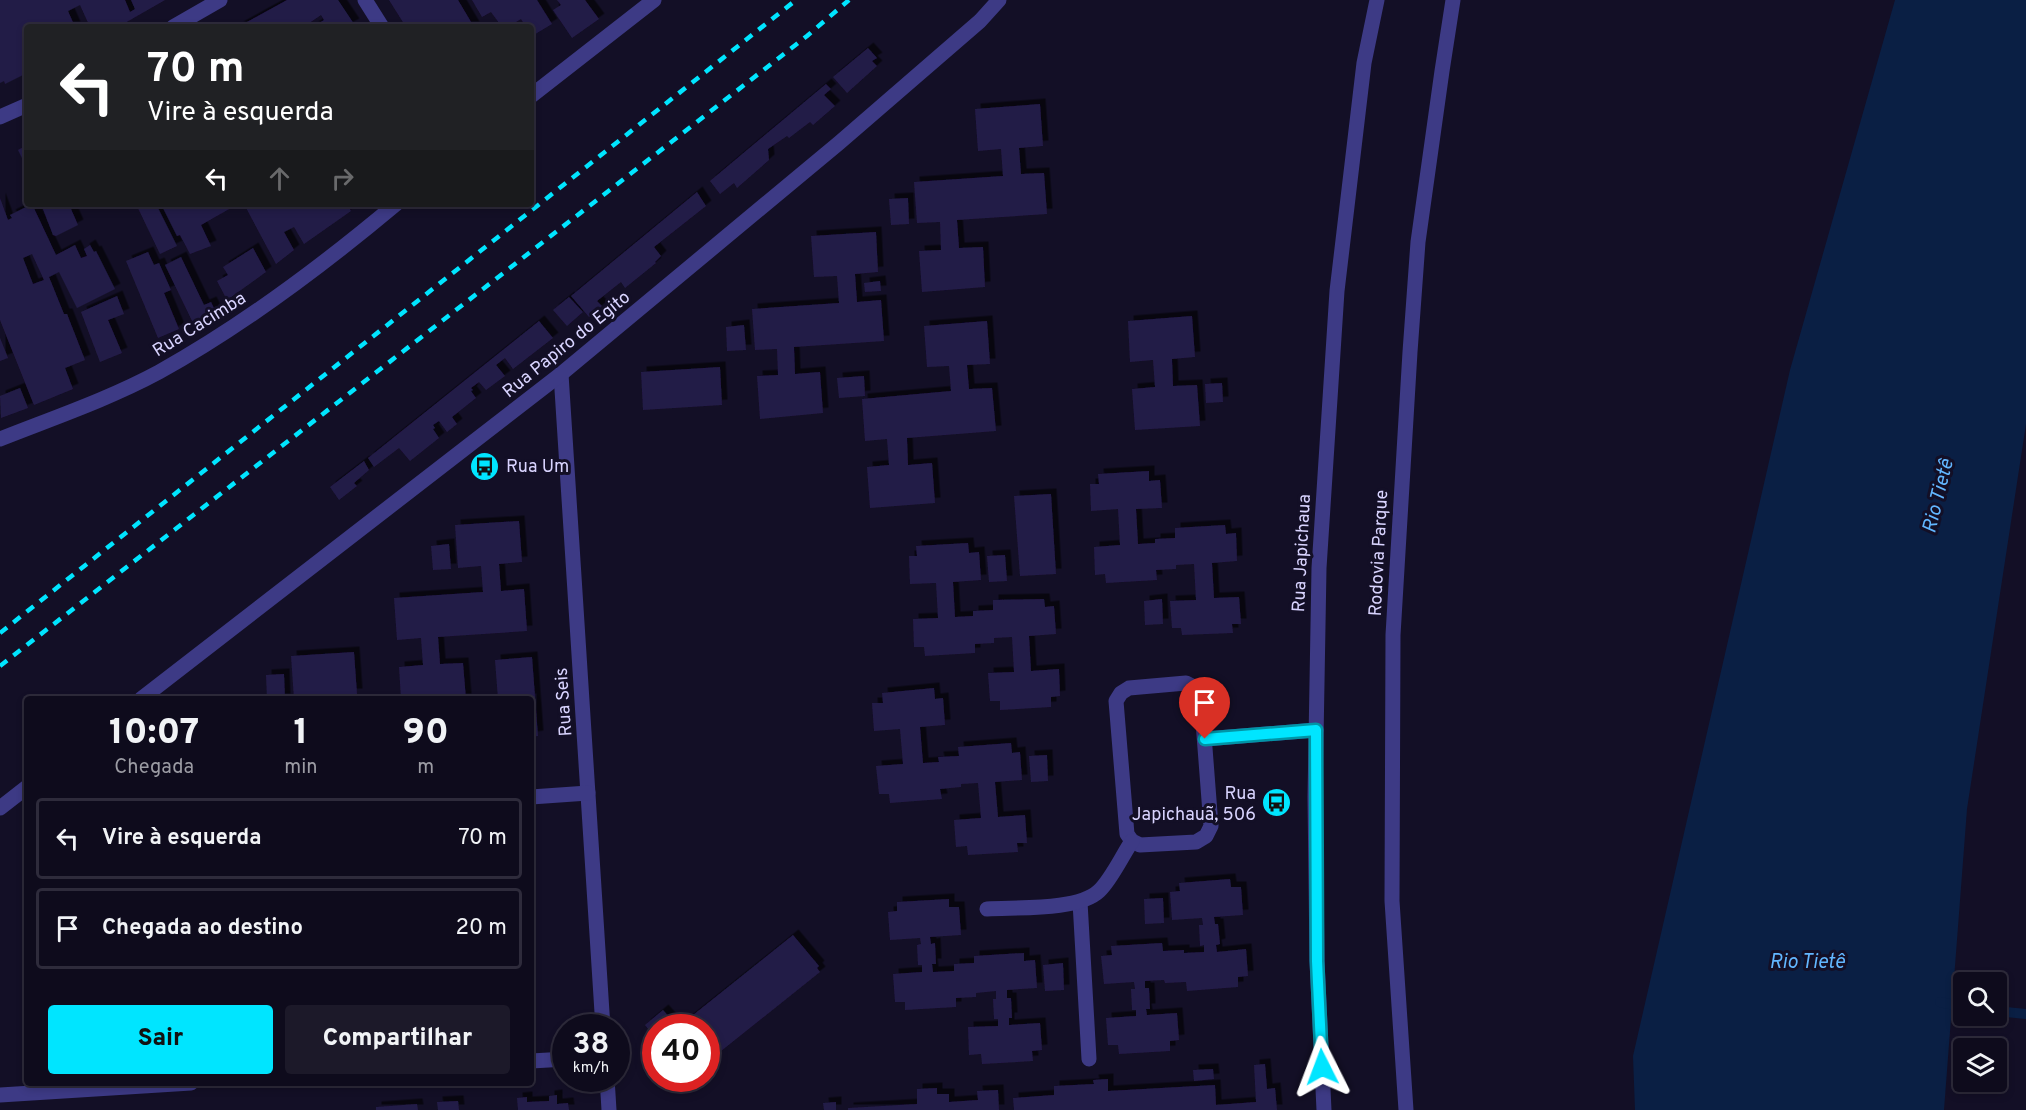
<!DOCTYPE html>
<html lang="pt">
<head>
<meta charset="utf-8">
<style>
	body { margin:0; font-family:Overpass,sans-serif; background:#1c1929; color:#f1f3f6; height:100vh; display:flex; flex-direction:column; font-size:22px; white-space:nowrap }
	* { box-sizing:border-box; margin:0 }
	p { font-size:20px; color:#9b9ba3 }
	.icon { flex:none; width:33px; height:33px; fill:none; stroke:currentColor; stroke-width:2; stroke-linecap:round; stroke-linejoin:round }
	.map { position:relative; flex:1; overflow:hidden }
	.drawer { position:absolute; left:24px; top:696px; width:510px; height:390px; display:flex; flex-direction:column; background:#0e0b1c; border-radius:6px; box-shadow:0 3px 9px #0003,0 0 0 2px #2e2b3b }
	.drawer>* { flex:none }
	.hud { position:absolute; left:24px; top:24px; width:510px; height:183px; border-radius:6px; box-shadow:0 3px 9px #0003,0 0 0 2px #2e2b3b; background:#202124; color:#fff; overflow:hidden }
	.buttons { position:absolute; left:1953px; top:972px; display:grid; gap:12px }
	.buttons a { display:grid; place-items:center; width:54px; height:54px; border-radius:6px; background:#0e0b1c; box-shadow:0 3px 9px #0003,0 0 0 2px #2e2b3b; font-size:30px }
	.speed { position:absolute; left:552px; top:1014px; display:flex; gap:12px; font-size:30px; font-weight:700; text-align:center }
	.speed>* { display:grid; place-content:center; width:78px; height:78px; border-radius:50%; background:#0e0b1c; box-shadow:0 3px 9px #0003,0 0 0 2px #2e2b3b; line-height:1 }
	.speed small { font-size:15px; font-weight:400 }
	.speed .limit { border:9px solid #d22; background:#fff; color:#111 }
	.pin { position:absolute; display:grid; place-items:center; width:51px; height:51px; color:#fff; margin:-62px -26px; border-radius:50% 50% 50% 0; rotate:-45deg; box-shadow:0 0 6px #0007 }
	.pin .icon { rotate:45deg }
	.me { position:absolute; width:66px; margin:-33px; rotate:357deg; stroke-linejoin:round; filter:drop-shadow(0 0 4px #0008) }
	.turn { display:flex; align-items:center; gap:21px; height:126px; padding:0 24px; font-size:27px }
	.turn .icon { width:78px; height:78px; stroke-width:2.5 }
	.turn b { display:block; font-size:42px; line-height:51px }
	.lanes { display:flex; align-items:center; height:57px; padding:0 24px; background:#0003; justify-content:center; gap:30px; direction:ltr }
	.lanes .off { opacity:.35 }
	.eta { display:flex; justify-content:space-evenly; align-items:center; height:102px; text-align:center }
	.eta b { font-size:36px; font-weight:800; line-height:42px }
	.action { display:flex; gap:12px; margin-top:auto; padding:12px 24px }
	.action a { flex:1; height:69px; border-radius:6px; background:#00e5ff; color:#111; font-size:24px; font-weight:800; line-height:69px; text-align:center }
	.action a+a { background:#1c1929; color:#f1f3f6 }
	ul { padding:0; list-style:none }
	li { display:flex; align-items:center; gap:18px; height:81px; margin:0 12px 9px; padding:0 12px; border:3px solid #2e2b3b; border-radius:6px }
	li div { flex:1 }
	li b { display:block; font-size:22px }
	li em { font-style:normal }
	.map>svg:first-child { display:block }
	.water { fill:#0a1f44 }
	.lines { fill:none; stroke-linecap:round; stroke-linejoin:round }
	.stream { stroke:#0a1f44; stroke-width:10 }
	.building { fill:#241b47; fill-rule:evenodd; filter:url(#shadow) }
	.minor { stroke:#3d3a85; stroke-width:15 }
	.rail { stroke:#00e5ff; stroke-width:4.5; stroke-dasharray:9 8; stroke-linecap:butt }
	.route-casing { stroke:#0095a6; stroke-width:15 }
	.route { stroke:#00e5ff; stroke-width:10 }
	.labels { text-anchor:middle; stroke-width:6; stroke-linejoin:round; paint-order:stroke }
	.street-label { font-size:18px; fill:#d9d4ff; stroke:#130f26 }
	.poi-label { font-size:18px; fill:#d9d4ff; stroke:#130f26; text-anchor:start }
	.water-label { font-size:20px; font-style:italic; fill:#62b6ff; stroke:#130f26 }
</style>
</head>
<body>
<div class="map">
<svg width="2026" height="1110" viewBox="0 0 2026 1110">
	<defs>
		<filter id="shadow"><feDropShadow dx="5.5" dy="-5.5" stdDeviation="0" flood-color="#0009"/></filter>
	</defs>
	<rect width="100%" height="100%" fill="#130f26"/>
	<polygon class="water" points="1895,0 2026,0 2026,424 1967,809 1944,1110 1635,1110 1633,1056 1790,370"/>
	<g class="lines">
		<g class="stream">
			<polyline points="1940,1002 1964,1007"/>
			<polyline points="1996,1011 2026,1014"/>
		</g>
	</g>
	<g class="building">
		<polygon points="0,0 125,0 130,12 135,9 131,0 165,0 118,27 90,27 80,5 68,11 75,27 27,27 27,73 5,84 4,81 0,83"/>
		<polygon points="287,0 338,0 354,24 348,27 313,27 324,20 321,15 305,26 306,27 238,27"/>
		<polygon points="389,0 458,0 474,27 419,27 417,24 412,27 406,27"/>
		<polygon points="472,0 537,0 552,24 532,36 531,27 526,27 521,19 508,27 502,27 491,12 482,17"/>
		<polygon points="557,0 585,0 599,19 572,38 553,10 561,5"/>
		<polygon points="868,48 877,58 872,61 877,66 847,93 833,77"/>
		<polygon points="826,84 831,89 824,95 835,106 813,125 810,122 789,138 787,136 768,149 769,160 737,188 734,183 720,194 710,181"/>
		<polygon points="1040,104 1043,146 1019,148 1021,174 1044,173 1047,214 957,220 959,248 983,247 985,287 922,292 919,251 941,250 940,222 917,223 914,182 1003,176 1001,149 978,151 975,109"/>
		<polygon points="27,145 27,168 18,150"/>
		<polygon points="697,192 706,206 654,247 661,256 655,262 656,263 625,288 621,282 597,301 602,306 589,317 571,296"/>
		<path d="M0,198L8,220L12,218L10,215L32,204L56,255L75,245L81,258L87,256L84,249L90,245L94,252L96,251L115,289L77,308L59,272L49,277L64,314H67L85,360L65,368L73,389L34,405L0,320ZM32,254L44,280L33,284L23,258Z"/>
		<polygon points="908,198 909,224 891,225 889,199"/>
		<polygon points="41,204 82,204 71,209 78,225 56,236 53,235"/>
		<polygon points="136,204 156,204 177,246 160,254"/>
		<polygon points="161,204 229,204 231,208 201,225 211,246 190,254 180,235 177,236"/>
		<polygon points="244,204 269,204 271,209 277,206 276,204 347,204 351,211 304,244 294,227 284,232 294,250 276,264"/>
		<polygon points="876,232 878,272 855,274 857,302 881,300 884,341 794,347 795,374 820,372 823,413 760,419 757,376 778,375 777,349 755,350 752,309 839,303 837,276 814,277 811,236"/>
		<polygon points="253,248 266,272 227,300 217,281 228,275 223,267"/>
		<polygon points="148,252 154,265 159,263 171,290 164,293 179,329 158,338 126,261"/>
		<polygon points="181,257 204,305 211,302 216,312 194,325 165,265"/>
		<polygon points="880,281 881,291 865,292 864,283"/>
		<polygon points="117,296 124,314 108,320 122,353 100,362 81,312"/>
		<polygon points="569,297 583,312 567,326 553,310"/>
		<polygon points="1192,316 1195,357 1172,359 1173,386 1197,385 1200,426 1135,430 1132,389 1155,387 1153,360 1130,362 1128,321"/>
		<polygon points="539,321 553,338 513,369 505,358 496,365 505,376 486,390 479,382 471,388 473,390 471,391 476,398 452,417 457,424 447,432 439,421 433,425 435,428 433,429 439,438 410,461 399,448 374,467 368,458"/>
		<polygon points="987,321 990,364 967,365 969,389 992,388 996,431 907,438 908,465 932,463 935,503 870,508 867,467 889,465 887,439 865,441 862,399 951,391 949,366 927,367 924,326"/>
		<polygon points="744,325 746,350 727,351 726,327"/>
		<polygon points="0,338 8,358 0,361"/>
		<polygon points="720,367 722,405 643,410 641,372"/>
		<polygon points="864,376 865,396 839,398 837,378"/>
		<polygon points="1222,383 1223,402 1206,403 1205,384"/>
		<polygon points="20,388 28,408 1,418 0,396"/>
		<polygon points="364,461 369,470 354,483 357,486 339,500 330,487"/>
		<polygon points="1149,471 1149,481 1160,480 1162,508 1136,509 1138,544 1155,543 1155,539 1175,538 1175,528 1225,525 1226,534 1236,533 1237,561 1212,563 1214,598 1239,597 1241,624 1232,624 1233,633 1182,635 1181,628 1172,628 1170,601 1196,600 1194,564 1176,565 1176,569 1156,570 1157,580 1106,583 1105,574 1095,575 1094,547 1120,545 1118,509 1091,511 1090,484 1099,484 1098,474"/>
		<polygon points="1051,494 1056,574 1020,576 1014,496"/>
		<polygon points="519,521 522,562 499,564 501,591 524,589 527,631 438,637 440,664 463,663 466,699 401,699 399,667 423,665 421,638 397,640 394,598 483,592 481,566 458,568 455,525"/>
		<polygon points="968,543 969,553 979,552 981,580 953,582 955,617 973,616 973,611 993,610 993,600 1044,599 1045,607 1054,606 1056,634 1029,636 1031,671 1059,669 1060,696 1051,697 1051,707 1000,710 1000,701 990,701 988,673 1014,672 1012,637 994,638 994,643 975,644 975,653 925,656 924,647 914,647 913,619 938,618 936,583 910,584 909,556 917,556 916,546"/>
		<polygon points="449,544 451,569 433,570 431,546"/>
		<polygon points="1005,555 1007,581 989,582 987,556"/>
		<polygon points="1162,599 1163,624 1145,625 1144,601"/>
		<polygon points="354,652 357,694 334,695 334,699 317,699 317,697 294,699 291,656"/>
		<polygon points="532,657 538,736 531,737 531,699 498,699 495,660"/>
		<polygon points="284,674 285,699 267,699 266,675"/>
		<polygon points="934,688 935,699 943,698 945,725 920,727 923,763 939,762 938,757 959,756 958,747 1011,743 1012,753 1020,752 1022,780 995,782 998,817 1025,815 1027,843 1017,843 1018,852 968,855 967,846 956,847 954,820 981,818 978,783 961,784 961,787 940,789 942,799 890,803 889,794 879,794 876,766 903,764 900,729 874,731 872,703 883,703 882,693"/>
		<polygon points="1047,755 1048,781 1031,782 1029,756"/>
		<polygon points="1230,879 1231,887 1241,887 1243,915 1214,917 1215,924 1218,924 1220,944 1216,945 1217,952 1246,949 1248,976 1238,977 1238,987 1187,991 1186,982 1165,983 1164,980 1145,981 1145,988 1149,988 1150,1009 1146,1009 1147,1015 1177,1013 1179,1040 1170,1041 1170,1051 1119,1054 1118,1045 1108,1045 1106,1018 1136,1016 1136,1010 1132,1010 1131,989 1135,989 1134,982 1104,984 1101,956 1112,955 1111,946 1162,943 1163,951 1184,950 1184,953 1204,952 1204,945 1200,946 1199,925 1203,925 1202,918 1172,920 1170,892 1180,891 1179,883"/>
		<polygon points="1163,898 1164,923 1145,924 1144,899"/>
		<polygon points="949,899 949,907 959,907 961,935 930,937 931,944 935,943 936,964 932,964 933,972 954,971 954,964 974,963 974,956 1024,953 1024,961 1035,960 1037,988 1007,990 1007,998 1011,998 1012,1018 1009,1018 1009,1025 1040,1023 1042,1050 1032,1051 1033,1061 982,1064 981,1054 969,1055 968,1027 998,1026 998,1019 994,1019 993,999 996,999 996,991 976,993 976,997 956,998 956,1007 905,1010 905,1002 895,1002 893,974 922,972 922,965 918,965 917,945 921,944 920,938 890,940 888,912 897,911 897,902"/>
		<polygon points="793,935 819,966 817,968 820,972 706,1063 706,1028 656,1028 656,1039 645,1025 663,1010 678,1027"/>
		<polygon points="1063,963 1064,990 1045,991 1043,965"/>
		<polygon points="656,1046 656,1067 646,1054"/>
		<polygon points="1265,1064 1267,1089 1275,1088 1277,1110 1014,1110 1013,1098 1054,1095 1054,1086 1094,1084 1093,1080 1108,1079 1108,1091 1215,1085 1216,1105 1256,1102 1254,1065"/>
		<polygon points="1213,1069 1214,1079 1194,1081 1193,1070"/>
		<polygon points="665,1078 687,1078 674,1089"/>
		<polygon points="937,1088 937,1094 949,1094 949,1102 978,1100 977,1091 998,1090 999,1110 848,1110 848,1108 917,1104 917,1089"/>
		<polygon points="557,1095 557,1104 568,1103 569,1110 518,1110 517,1098 527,1097 527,1102 549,1101 549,1096"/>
		<polygon points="458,1101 459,1110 438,1110 437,1102"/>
		<polygon points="836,1102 836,1110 824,1110 823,1103"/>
		<polygon points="417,1104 418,1110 376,1110 376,1107"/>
	</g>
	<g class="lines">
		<g class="minor">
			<polyline points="365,0 382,27"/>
			<polyline points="173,27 220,0"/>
			<polyline points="531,96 654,0"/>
			<polyline points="0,117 27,105"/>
			<polyline points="561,374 603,1028"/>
			<path d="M0,439C53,418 109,399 159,372C244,325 322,266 396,204"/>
			<polygon points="1186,683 1196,688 1201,696 1211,826 1206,836 1196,842 1140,845 1132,841 1127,834 1116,701 1121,693 1129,688"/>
			<polyline points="141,699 561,374 839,143 980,21 999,0"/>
			<polyline points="1205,739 1316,730"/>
			<polyline points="531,797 588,793"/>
			<polyline points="0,808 27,787"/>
			<polyline points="1080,902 1089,1059"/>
			<path d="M987,909C1016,907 1078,911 1099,891C1111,880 1122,856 1132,841"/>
			<polyline points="531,1061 566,1059"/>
			<polyline points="607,1078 609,1110"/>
			<polyline points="0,1095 191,1083"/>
			<polyline points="1324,1110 1317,961 1315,797 1319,568 1337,291 1364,63 1377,0"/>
			<polyline points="1406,1110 1392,901 1393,635 1410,352 1418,242 1442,71 1453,0"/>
		</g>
		<g class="rail">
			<polyline points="0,633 796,0"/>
			<polyline points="0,666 807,36 849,0"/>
		</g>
	</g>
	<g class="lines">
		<defs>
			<polyline id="route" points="1205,739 1316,730 1317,961 1322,1067"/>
		</defs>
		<use href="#route" class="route-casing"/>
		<use href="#route" class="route"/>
	</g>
	<defs>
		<symbol id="bus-disc" viewBox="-11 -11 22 22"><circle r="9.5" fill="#00e5ff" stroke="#130f26"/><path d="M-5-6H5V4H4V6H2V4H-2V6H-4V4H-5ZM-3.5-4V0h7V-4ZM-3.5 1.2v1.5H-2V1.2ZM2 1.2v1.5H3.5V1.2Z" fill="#111"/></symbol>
	</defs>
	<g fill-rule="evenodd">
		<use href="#bus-disc" x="468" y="450" width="33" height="33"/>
		<use href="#bus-disc" x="1260" y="786" width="33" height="33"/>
	</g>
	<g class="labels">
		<g class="street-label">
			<text transform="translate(199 324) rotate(-32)" y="6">Rua Cacimba</text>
			<text transform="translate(566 344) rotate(-39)" y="6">Rua Papiro do Egito</text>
			<text transform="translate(1301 553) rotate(-87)" y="6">Rua Japichaua</text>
			<text transform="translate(1378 553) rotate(-87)" y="6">Rodovia Parque</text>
			<text transform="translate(563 702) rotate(-94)" y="6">Rua Seis</text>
		</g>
		<g class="poi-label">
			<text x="506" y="472">Rua Um</text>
			<text x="1256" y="799" text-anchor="end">Rua<tspan x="1256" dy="21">Japichauã, 506</tspan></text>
		</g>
		<g class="water-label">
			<text transform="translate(1937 496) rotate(-76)" y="7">Rio Tietê</text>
			<text x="1807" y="968">Rio Tietê</text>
		</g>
	</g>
</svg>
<div class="buttons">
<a><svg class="icon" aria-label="search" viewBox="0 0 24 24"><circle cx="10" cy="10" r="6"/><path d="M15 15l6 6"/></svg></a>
<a><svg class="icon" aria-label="layers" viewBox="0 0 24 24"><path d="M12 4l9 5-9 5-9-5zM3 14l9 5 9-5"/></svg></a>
</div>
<div class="speed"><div>38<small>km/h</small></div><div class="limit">40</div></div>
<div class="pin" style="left:1205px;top:739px;background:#d93025"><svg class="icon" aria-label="arrive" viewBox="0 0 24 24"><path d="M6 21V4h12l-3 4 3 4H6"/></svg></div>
<svg class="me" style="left:1322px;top:1067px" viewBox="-20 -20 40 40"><path d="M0-17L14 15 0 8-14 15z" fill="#00e5ff" stroke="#fff" stroke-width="4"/></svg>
<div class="hud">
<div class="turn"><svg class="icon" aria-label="left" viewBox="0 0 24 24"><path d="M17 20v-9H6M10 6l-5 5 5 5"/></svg><div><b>70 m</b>Vire à esquerda</div></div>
<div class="lanes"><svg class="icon" aria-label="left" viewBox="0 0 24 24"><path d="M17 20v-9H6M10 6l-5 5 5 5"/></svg><svg class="icon off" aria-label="ahead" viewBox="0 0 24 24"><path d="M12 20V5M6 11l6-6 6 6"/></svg><svg class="icon off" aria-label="right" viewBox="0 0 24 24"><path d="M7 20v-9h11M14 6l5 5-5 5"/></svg></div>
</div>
<section class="drawer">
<div class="eta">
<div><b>10:07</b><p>Chegada</p></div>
<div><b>1</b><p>min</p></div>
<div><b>90</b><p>m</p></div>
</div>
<ul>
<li><svg class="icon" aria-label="left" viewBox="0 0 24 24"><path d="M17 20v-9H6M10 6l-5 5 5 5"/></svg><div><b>Vire à esquerda</b></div><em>70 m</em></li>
<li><svg class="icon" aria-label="arrive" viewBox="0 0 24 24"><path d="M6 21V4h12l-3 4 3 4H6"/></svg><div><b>Chegada ao destino</b></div><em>20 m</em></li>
</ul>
<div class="action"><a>Sair</a><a>Compartilhar</a></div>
</section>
</div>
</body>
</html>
